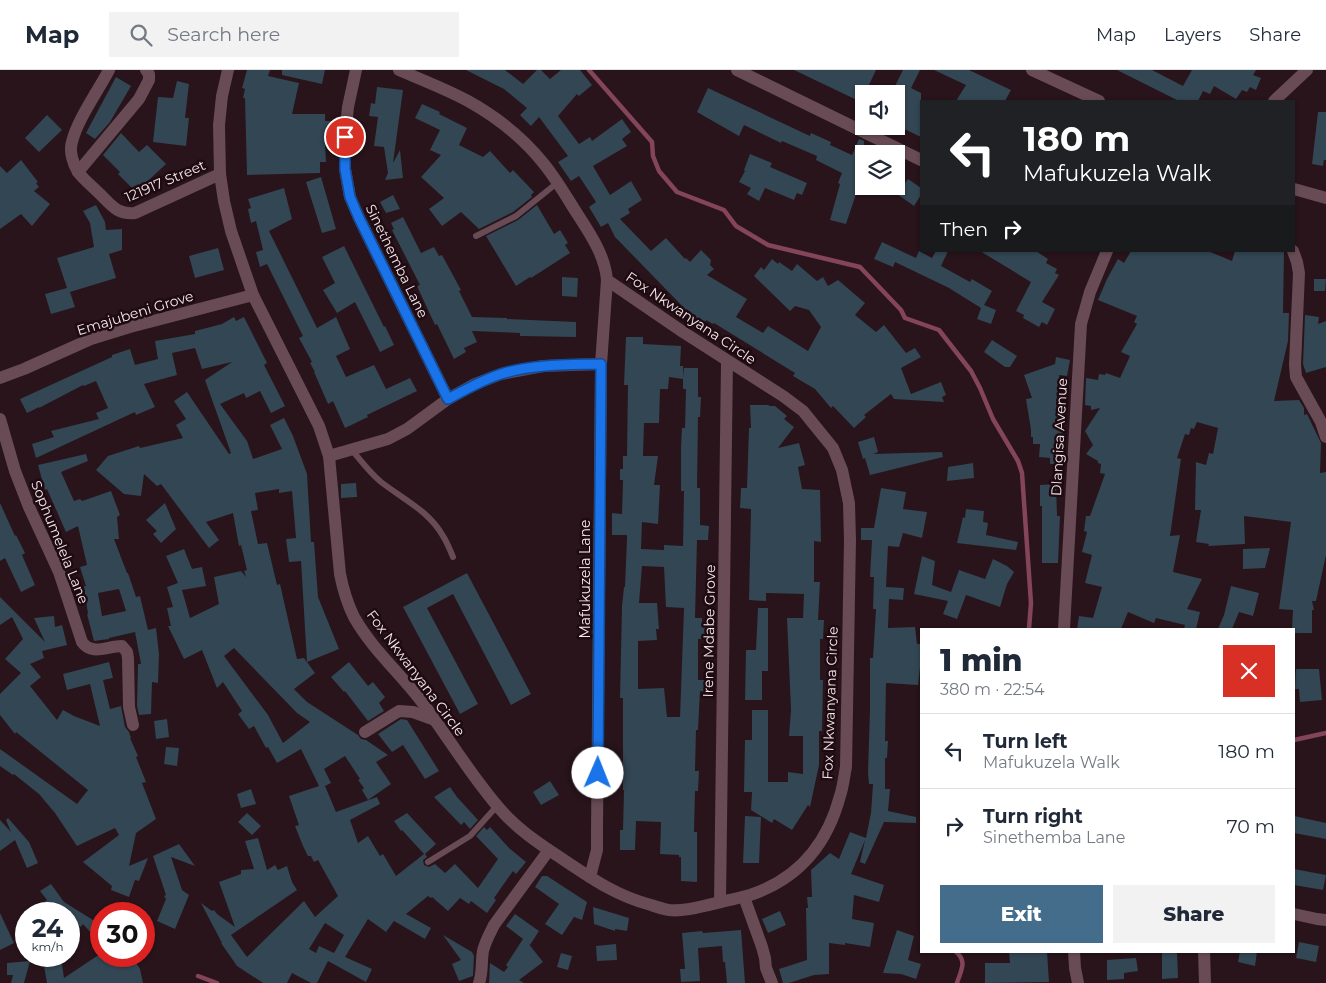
<!DOCTYPE html>
<html lang="en">
<head>
<meta charset="utf-8">
<style>
	body { margin:0; font-family:Montserrat,sans-serif; background:#f2f2f3; color:#1f2937; height:100vh; display:flex; flex-direction:column; font-size:19px; white-space:nowrap }
	* { box-sizing:border-box; margin:0 }
	p { font-size:16px; color:#747a83 }
	.icon { flex:none; width:28px; height:28px; fill:none; stroke:currentColor; stroke-width:2; stroke-linecap:round; stroke-linejoin:round }
	.map { position:relative; flex:1; overflow:hidden }
	.details { position:absolute; left:920px; top:558px; width:375px; height:325px; display:flex; flex-direction:column; background:#fff; border-radius:0px; box-shadow:0 1px 4px #0004 }
	.details>* { flex:none }
	.banner { position:absolute; left:920px; top:30px; width:375px; height:152px; border-radius:0px; box-shadow:0 1px 4px #0004; background:#202124; color:#fff; overflow:hidden }
	.tools { position:absolute; left:855px; top:15px; display:grid; gap:10px }
	.tools a { display:grid; place-items:center; width:50px; height:50px; border-radius:0px; background:#fff; box-shadow:0 1px 4px #0004; font-size:25px }
	.speed { position:absolute; left:15px; top:832px; display:flex; gap:10px; font-size:25px; font-weight:700; text-align:center }
	.speed>* { display:grid; place-content:center; width:65px; height:65px; border-radius:50%; background:#fff; box-shadow:0 1px 4px #0004; line-height:1 }
	.speed small { font-size:12px; font-weight:400 }
	.speed .limit { border:8px solid #d22; background:#fff; color:#111 }
	.pin { position:absolute; display:grid; place-items:center; width:42px; height:42px; color:#fff; margin:-21px; border:2px solid #fff; border-radius:50%; box-shadow:0 1px 5px #0007 }
	.me { position:absolute; width:55px; margin:-28px; rotate:1deg; stroke-linejoin:round; filter:drop-shadow(0 0 4px #0008) }
	.turn { display:flex; align-items:center; gap:18px; height:105px; padding:0 20px; font-size:22px }
	.turn .icon { width:65px; height:65px; stroke-width:2.5 }
	.turn b { display:block; font-size:35px; line-height:42px }
	.then { display:flex; align-items:center; height:48px; padding:0 20px; background:#0003; gap:10px; font-size:19px }
	.round { display:grid; place-items:center; flex:none; width:52px; height:52px; border-radius:0px; background:#f2f2f3 }
	.summary { display:flex; align-items:center; justify-content:space-between; height:85px; padding:0 20px }
	h1 { font-size:30px; font-weight:800; line-height:38px }
	.action { display:flex; gap:10px; margin-top:auto; padding:10px 20px }
	.action a { flex:1; height:58px; border-radius:0px; background:#446d8c; color:#fff; font-size:20px; font-weight:800; line-height:58px; text-align:center }
	.action a+a { background:#f2f2f3; color:#1f2937 }
	ul { padding:0; list-style:none }
	li { display:flex; align-items:center; gap:15px; height:75px; padding:0 20px; border-top:1px solid #e0e1e3 }
	li div { flex:1 }
	li b { display:block; font-size:19px }
	li em { font-style:normal }
	header { display:flex; align-items:center; gap:30px; box-sizing:border-box; height:70px; padding:0 25px; background:#fff; border-bottom:1px solid #e0e1e3 }
	header strong { font-size:24px }
	nav { display:flex; gap:28px; margin-inline-start:auto; font-size:18px }
	.search { width:350px; height:45px; background:#f2f2f3; display:flex; align-items:center; gap:12px; box-sizing:border-box; padding:0 18px; border-radius:0px; color:#747a83; font-size:19px }
	.map>svg:first-child { display:block }
	.lines { fill:none; stroke-linecap:round; stroke-linejoin:round }
	.stream { stroke:#84445a; stroke-width:4.5 }
	.building { fill:#324653; fill-rule:evenodd }
	.service { stroke:#684b54; stroke-width:6 }
	.minor { stroke:#684b54; stroke-width:12 }
	.route-casing { stroke:#114b97; stroke-width:12 }
	.route { stroke:#1a73e8; stroke-width:9 }
	.labels { text-anchor:middle; stroke-width:5; stroke-linejoin:round; paint-order:stroke }
	.street-label { font-size:14px; fill:#f6e7eb; stroke:#1e0b11 }
</style>
</head>
<body>
<header>
<strong>Map</strong>
<div class="search"><svg class="icon" aria-label="search" viewBox="0 0 24 24"><circle cx="10" cy="10" r="6"/><path d="M15 15l6 6"/></svg>Search here</div>
<nav><a>Map</a><a>Layers</a><a>Share</a></nav>
</header>
<div class="map">
<svg width="1326" height="913" viewBox="0 0 1326 913">
	<rect width="100%" height="100%" fill="#28141a"/>
	<g class="lines">
		<g class="stream">
			<polyline points="589,0 652,72 653,86 659,101 677,122 724,140 736,156 768,175 860,197 901,240 905,248 939,260 971,301 980,318 993,349 1018,391 1022,403 1031,533 1029,559"/>
			<polyline points="1294,670 1326,663"/>
			<path d="M955,881C968,891 961,900 957,913"/>
			<polyline points="198,906 217,913"/>
		</g>
	</g>
	<g class="building">
		<polygon points="247,0 270,0 268,6 299,13 292,44 325,44 325,51 334,51 334,64 328,64 328,73 325,73 326,92 320,92 320,103 247,105 245,28 243,28 245,19 242,18"/>
		<polygon points="282,0 325,0 322,14 282,5"/>
		<polygon points="466,0 505,0 523,14 537,0 541,0 550,9 561,0 580,0 592,15 579,26 577,24 558,46 579,74 590,67 592,71 622,49 631,62 622,69 627,76 593,96 610,125 631,111 642,130 628,139 630,143 620,149 651,181 666,168 685,189 686,188 690,192 701,180 711,190 710,195 714,199 707,205 747,229 736,247 763,263 768,256 808,281 821,257 809,240 795,236 790,241 754,206 761,197 764,200 772,189 778,194 779,192 792,201 797,194 817,211 823,207 828,216 838,210 865,233 855,245 876,262 884,255 906,283 915,278 921,287 901,298 911,324 941,312 946,325 942,327 944,332 894,329 891,324 864,345 866,347 854,358 833,336 831,338 815,319 793,306 795,303 714,253 713,254 706,250 705,252 690,244 615,167 608,153 601,157 589,137 596,132 579,106 571,111 558,92 568,86 539,47 531,56 520,45 527,38 504,19"/>
		<polygon points="794,0 876,0 861,32"/>
		<polygon points="903,0 920,0 911,18 921,23 921,67 896,55 896,14"/>
		<polygon points="934,0 969,0 1011,20 1005,31 956,31 966,15"/>
		<polygon points="1117,0 1152,0 1183,16 1192,0 1256,0 1253,5 1261,8 1256,20 1250,17 1247,22 1242,20 1236,29 1214,16 1210,24 1203,21 1198,31 1179,31"/>
		<polygon points="116,7 131,16 110,52 95,69 86,63"/>
		<polygon points="177,11 189,14 185,48 189,48 186,76 153,72 158,27 173,28"/>
		<polygon points="377,17 403,20 393,93 400,80 403,108 385,110 388,103 384,77 374,76 378,47 369,46 371,33 375,34"/>
		<polygon points="708,18 810,66 811,63 831,72 830,75 852,85 859,69 864,71 864,100 846,154 830,150 840,114 838,113 842,103 816,90 817,86 782,71 781,73 744,55 739,66 697,42"/>
		<polygon points="422,34 440,42 439,44 467,58 459,75 483,87 490,81 510,103 513,100 534,122 531,125 532,127 513,142 479,159 461,142 442,156 429,139 444,128 421,107 441,85 430,80 440,60 415,48"/>
		<polygon points="1318,42 1326,42 1326,90 1324,90 1323,96 1312,94"/>
		<polygon points="47,45 62,60 39,82 25,68"/>
		<polygon points="121,63 139,82 147,75 166,94 136,122 118,104 120,102 103,85"/>
		<polygon points="750,84 772,93 770,97 807,113 802,125 797,123 794,130 765,118 759,131 747,124 751,118 739,112 745,101 744,100"/>
		<polygon points="21,90 38,112 36,113 39,117 34,121 50,134 32,156 21,144 0,159 0,96 7,103"/>
		<polygon points="321,107 336,159 322,163 306,112"/>
		<polygon points="908,109 921,118 921,125 914,136 897,124"/>
		<polygon points="284,118 292,149 269,161 317,258 336,247 350,279 336,286 346,307 374,295 386,319 410,308 417,321 367,345 368,347 345,358 333,331 328,334 314,302 315,302 310,293 312,292 299,268 303,266 267,194 260,197 256,182 263,180 256,151 251,153 248,139 251,138 248,129"/>
		<polygon points="393,125 400,139 386,143 380,132"/>
		<polygon points="96,135 105,152 106,160 122,159 122,180 109,184 116,208 70,222 75,237 51,244 45,224 67,218 57,188 94,177 90,153 83,141"/>
		<polygon points="537,135 554,164 560,160 568,173 565,175 570,183 531,208 530,207 516,216 486,166 518,150"/>
		<polygon points="403,147 421,183 434,177 439,186 442,185 461,220 459,221 472,247 507,248 507,249 576,252 576,267 520,266 520,263 472,261 477,272 464,278 466,282 454,289 437,254 435,255 417,216 420,215 392,160 394,159 391,153"/>
		<polygon points="882,172 916,188 919,181 932,188 936,181 948,181 941,196 970,212 972,209 992,221 984,235 996,240 991,254 977,249 981,238 949,218 895,192 893,197 874,189"/>
		<polygon points="344,176 384,257 385,256 394,275 380,282 355,232 337,243 323,220 335,213 322,187"/>
		<polygon points="218,178 224,200 195,208 189,186"/>
		<polygon points="980,181 1036,181 1048,189 1046,193 1057,199 1055,203 1059,205 1042,232 1055,239 1047,255 1042,252 1039,257 1023,248 1024,245 1016,241 1031,212"/>
		<polygon points="1131,181 1208,181 1232,191 1235,181 1284,181 1283,243 1289,243 1288,271 1274,331 1299,330 1304,338 1304,345 1307,344 1321,373 1320,403 1326,402 1326,485 1316,531 1312,531 1314,540 1312,540 1312,563 1294,563 1294,559 1292,559 1293,540 1279,539 1291,452 1244,446 1245,474 1208,476 1209,474 1196,472 1201,440 1195,440 1196,392 1206,395 1209,383 1213,384 1218,358 1197,352 1194,359 1191,358 1189,365 1185,364 1177,388 1181,389 1170,466 1180,465 1173,502 1202,509 1187,539 1200,542 1196,559 1184,559 1185,555 1156,548 1154,553 1128,542 1121,559 1077,559 1079,546 1093,548 1102,517 1085,513 1092,485 1082,482 1087,462 1084,461 1086,446 1090,446 1105,404 1100,403 1101,394 1098,393 1098,391 1086,384 1093,375 1085,361 1100,338 1091,340 1091,336 1085,335 1086,308 1098,310 1099,304 1105,305 1106,303 1120,308 1130,286 1121,282 1137,254 1134,252 1137,246 1098,230 1107,209 1118,189 1124,193"/>
		<polygon points="562,207 578,208 577,227 562,226"/>
		<polygon points="1314,209 1326,209 1325,221 1314,221"/>
		<polygon points="1305,245 1319,247 1318,254 1326,251 1326,297 1306,303 1303,294"/>
		<path d="M234,247L236,251L244,247L267,293L264,295L285,336L271,343L260,321L246,328L244,323L220,334L247,371L253,389L282,379L270,355L284,348L293,366L307,404L311,472H314L318,527L339,579L307,592L315,603L294,619L307,632L358,665L361,669L366,670L388,685L376,692L391,714L368,730L362,720L364,718L358,710L360,709L345,686L324,699L331,713L325,716L336,742L377,727L380,734L350,750L358,773L368,766L380,786L383,784L396,806L424,784L402,760L401,761L394,751L407,743L436,774L425,784L427,787L423,790L424,795L429,797L435,794L445,803L455,794L478,818L498,789L476,766L484,757L487,760L490,757L509,778L526,792L516,804L513,801L494,828L496,830L487,843L471,831L469,834L460,828L448,841L432,827L431,828L428,826L406,844L431,858L425,869L394,851L386,862L368,849L345,887L372,899L366,912L328,891L317,913H311L292,903L287,913H263L237,896L221,873H222L201,833L212,841L214,840L217,844L235,857L219,812L241,804V800L254,799L245,771L258,768L267,800L275,795L278,800L287,796L292,812L297,820L231,865L247,887L304,831L315,847L338,826L318,790L314,792L311,786H308L303,776L295,756L299,755L289,726L319,716L301,679L277,693L268,677L266,678L254,656L249,659L238,644L242,641L223,612L217,618L202,580L184,589L168,556H171L167,538L173,537L167,517L178,513L166,486L184,479L192,499L202,497L206,516L182,520L190,548L219,534L214,507L241,501L246,507L244,501L247,500L241,475L239,476L233,443L206,452L219,470L209,478L161,414L157,416L144,404L141,426L124,424L96,400L108,386L139,376L140,378L183,368L176,355L186,349L174,331L187,322L229,384L231,383L205,310L232,292L202,299L195,278L172,283L177,305L144,314L155,337L136,345L135,342L36,388L32,374L54,367L51,361L99,349L96,343L108,338L96,311L84,316L83,315L39,338V337L27,343L20,329L112,287V285L130,279L135,295L158,289L155,271L195,264V261L222,254ZM279,419V423L292,421L296,468L286,469L289,492L301,491L307,592L304,588L297,589L280,514L277,515L267,473L258,474L251,441L258,440L255,423ZM234,578L297,643L310,652L283,673L268,645L224,586ZM325,853L344,865L334,883L319,876L316,883L309,879Z"/>
		<path d="M626,267H643V274L681,276L680,296H683L684,308V298H698V327H701L700,347H698L697,418H700V455L709,456L708,470H697L695,548H702V554H707L706,569H698V610H706V622L700,621L698,660H696L695,701H699L698,721H695L694,762H697V812L681,811V787H679V785L660,784L661,752L636,751L635,780H620V760H623L624,720H623V628H620L622,536L624,517H625L627,468V465H612V443L622,444L623,410H620V399H623V386H627L628,315H624ZM669,307L683,309V319H686L685,358H682L681,377V421H684L683,476L664,475V480L641,479L642,452L658,454L660,415H654L658,386H643L644,353H659L660,319H668ZM642,496L664,497L666,537L684,538L680,647H667L664,618L638,619V571L657,570L656,559H659L657,533H639Z"/>
		<polygon points="992,270 1017,286 1010,297 1005,297 984,282"/>
		<polygon points="1056,287 1070,290 1067,306 1059,305 1065,346 1061,394 1050,394 1050,388 1039,387 1040,374 1033,374 1033,367 1031,367 1031,360 1026,329 1032,328 1024,305 1055,294"/>
		<polygon points="750,335 769,335 769,336 775,336 787,346 784,349 794,357 778,378 799,373 805,395 798,397 802,419 820,420 821,472 814,471 814,512 820,512 818,550 824,550 823,569 820,569 820,610 823,610 822,661 819,661 819,695 810,737 808,735 792,760 774,749 772,753 751,740 752,722 744,722 745,670 752,670 752,640 768,640 768,712 788,712 788,702 803,704 803,666 789,666 791,640 787,548 803,548 804,524 766,523 766,531 749,530 751,439 740,438 741,418 747,418 749,358 751,358"/>
		<polygon points="874,367 878,382 873,384 942,382 943,387 870,405 865,388 863,389 858,372"/>
		<path d="M86,384L88,391L61,402L74,431L80,429L82,431L111,421L120,445L117,447L119,469H114L127,503H128L136,527L140,526L148,560L156,558L159,584L158,613L152,612L151,644L139,645L137,636L138,594H141L135,562L109,568V569L94,571L87,544H88L84,516H86L80,497L87,495L78,456L66,462L47,419L45,420L38,395ZM119,519L126,541L102,546L98,523Z"/>
		<polygon points="973,393 974,408 947,411 948,397"/>
		<polygon points="356,413 357,427 341,428 341,414"/>
		<polygon points="1056,414 1057,446 1060,446 1058,493 1042,493 1042,436 1040,436 1040,415"/>
		<polygon points="881,418 906,422 903,439 927,442 922,468 903,463 899,477 888,476 886,517 904,518 903,530 889,529 888,558 915,557 917,574 921,574 921,588 918,615 886,613 885,671 888,671 887,688 885,688 885,719 890,719 888,741 916,747 916,753 884,752 865,794 860,792 865,770 851,804 884,815 879,832 854,825 852,849 874,853 870,877 845,873 845,875 829,873 829,904 814,905 789,913 783,913 779,899 807,890 806,838 808,838 807,827 812,827 811,800 830,783 839,789 850,762 866,768 871,743 873,714 869,714 868,703 870,639 870,588 873,588 876,539 873,539 874,507 870,507 872,470 861,470 861,458 874,458"/>
		<polygon points="0,433 15,466 16,465 25,483 22,485 35,515 21,522 5,488 0,491"/>
		<polygon points="165,433 176,459 161,473 153,464 157,461 146,450"/>
		<polygon points="966,439 984,441 983,452 988,453 986,465 1018,472 1016,480 957,473 963,447 965,448"/>
		<polygon points="1270,478 1265,498 1243,499 1243,479"/>
		<polygon points="922,486 935,491 932,515 951,522 959,500 985,509 993,489 1007,496 1014,502 1007,514 1000,537 966,525 957,549 943,544 948,531 914,524"/>
		<polygon points="467,503 531,624 511,635 453,524 427,538 478,634 460,644 403,537"/>
		<polygon points="1231,516 1259,523 1253,546 1239,542 1232,559 1218,559 1224,545"/>
		<polygon points="0,527 45,572 34,548 54,546 55,557 62,555 67,575 42,581 44,588 30,594 41,607 30,616 57,650 63,640 74,646 100,656 90,614 67,620 63,604 109,592 113,608 103,610 110,639 121,636 125,657 129,662 131,668 130,668 138,686 136,687 146,712 142,713 156,749 136,763 129,796 148,788 139,811 135,810 129,827 111,820 112,816 83,792 119,765 115,758 77,776 55,743 39,724 14,704 13,705 0,696 0,679 77,734 88,720 16,662 15,664 0,645 0,624 21,603 5,589 23,569 12,547 0,555"/>
		<polygon points="758,538 768,538 768,601 762,601 762,630 745,630 746,580 756,580"/>
		<polygon points="349,592 368,616 373,612 385,627 379,633 384,641 368,651 345,621 344,622 331,607"/>
		<polygon points="1296,599 1319,599 1322,630 1300,632 1299,619 1295,619"/>
		<polygon points="167,649 169,667 156,669 154,651"/>
		<polygon points="401,649 407,650 439,701 425,709 403,675 392,682 378,664"/>
		<polygon points="166,677 179,678 177,696 164,694"/>
		<polygon points="550,711 559,725 541,735 533,722"/>
		<polygon points="450,717 457,727 478,750 470,759 464,752 461,755 434,727"/>
		<polygon points="251,719 256,734 241,738 237,724"/>
		<polygon points="247,743 261,756 252,765 238,752"/>
		<polygon points="745,746 761,747 759,793 743,793"/>
		<polygon points="1294,746 1326,753 1326,769 1294,763"/>
		<polygon points="8,748 29,772 38,793 27,798 15,770 0,781 0,750 11,762 6,750"/>
		<polygon points="179,774 195,796 171,787 182,820 189,825 175,859 157,851 166,829 164,826 166,825 153,786"/>
		<polygon points="1294,799 1326,805 1323,820 1294,815"/>
		<polygon points="542,806 547,806 587,832 582,850 574,847 562,865 545,854 559,834 535,817"/>
		<polygon points="51,814 64,832 101,855 101,874 83,854 81,857 69,850 69,844 28,844 47,830 40,821"/>
		<polygon points="593,837 629,848 627,861 615,859 615,861 594,854"/>
		<polygon points="780,841 786,855 768,863 762,849"/>
		<polygon points="0,843 14,873 0,880"/>
		<polygon points="515,844 539,861 530,875 528,873 543,892 519,910 524,913 489,913 490,893 504,902 508,897 506,895 523,869 506,856"/>
		<polygon points="741,860 745,913 727,913 725,892 723,892 722,876 698,878 700,911 681,912 680,899 685,899 682,863 702,861 703,863"/>
		<polygon points="897,860 914,866 908,890 921,894 916,909 901,904 883,903"/>
		<polygon points="443,865 472,882 474,886 473,906 459,911 452,894 461,890"/>
		<polygon points="1299,872 1319,876 1316,892 1296,888"/>
		<polygon points="616,874 617,890 597,891 596,876"/>
		<polygon points="1009,881 1047,881 1049,912 985,913 985,893 1010,893"/>
		<polygon points="1162,881 1177,881 1178,908 1162,909"/>
		<polygon points="1240,881 1257,881 1255,896 1238,892"/>
		<polygon points="561,883 572,886 568,900 557,897"/>
		<polygon points="97,886 132,886 140,899 143,913 47,913 43,890 61,888 64,908"/>
		<polygon points="1136,888 1138,901 1124,903 1124,909 1107,910 1107,890"/>
		<polygon points="30,891 24,913 11,913 13,905 7,905 7,893"/>
	</g>
	<g class="lines">
		<g class="service">
			<polyline points="476,166 516,146 557,113"/>
			<path d="M352,380C361,391 370,403 381,412C403,429 429,441 443,466C447,472 450,480 453,487"/>
			<polyline points="428,792 470,766 497,736"/>
		</g>
		<g class="minor">
			<path d="M109,0C98,21 77,50 72,72C69,81 73,94 78,102C84,110 93,117 100,124C112,136 118,145 135,143L220,104"/>
			<path d="M228,0L222,26L219,55L220,104L224,131L231,161L253,225L319,356L329,386L340,504C343,519 347,533 354,547C372,579 400,603 422,632C448,667 471,706 500,739C517,759 540,774 561,788C591,808 616,826 651,835C657,837 663,839 669,840C685,842 702,836 717,833C728,830 740,828 750,825C798,809 827,775 840,726C843,717 844,707 846,697L850,470L849,433L842,400L833,378L803,341L783,326L683,262L607,210C605,186 591,165 578,145C567,128 557,110 544,94C524,69 497,47 468,31C446,19 422,10 399,0"/>
			<polyline points="356,0 348,37 345,67 345,99 350,127 359,148 448,329"/>
			<polyline points="737,0 921,90"/>
			<polyline points="1032,0 1099,31"/>
			<polyline points="1274,31 1307,0"/>
			<polyline points="78,102 139,29 149,10 149,4 146,0"/>
			<polyline points="1294,119 1326,128"/>
			<polyline points="1293,181 1297,192 1299,203 1295,295 1296,307 1321,352 1326,367"/>
			<polyline points="0,308 24,299 91,269 130,257 253,225"/>
			<path d="M0,349L15,401L29,437L59,502L82,572C92,586 107,576 122,576L127,582L128,588L129,637L133,655"/>
			<polyline points="329,386 388,369 407,359 448,329 475,314 501,304 543,296 601,294"/>
			<polyline points="1064,559 1081,254 1090,222 1107,181"/>
			<polyline points="365,662 399,641 413,642 435,650"/>
			<polyline points="590,807 597,780 597,761 601,294 607,210"/>
			<polyline points="744,827 762,877 765,888 766,898 772,913"/>
			<polyline points="720,832 727,291"/>
			<polyline points="1294,844 1317,849 1326,850"/>
			<polyline points="1074,881 1075,898 1078,913"/>
			<polyline points="1204,881 1205,913"/>
			<path d="M479,913C483,902 481,892 483,881C485,872 490,863 494,855L549,780"/>
		</g>
	</g>
	<g class="lines">
		<defs>
			<path id="route" d="M345,67V99L350,127L359,148L448,329C465,320 482,310 501,304C533,294 568,295 601,294L598,703"/>
		</defs>
		<use href="#route" class="route-casing"/>
		<use href="#route" class="route"/>
	</g>
	<g class="labels">
		<g class="street-label">
			<text transform="translate(165 111) rotate(-23)" y="5">121917 Street</text>
			<text transform="translate(397 191) rotate(64)" y="5">Sinethemba Lane</text>
			<text transform="translate(135 243) rotate(-17)" y="5">Emajubeni Grove</text>
			<text transform="translate(691 248) rotate(34)" y="5">Fox Nkwanyana Circle</text>
			<text transform="translate(1059 367) rotate(-87)" y="5">Dlangisa Avenue</text>
			<text transform="translate(60 472) rotate(68)" y="5">Sophumelela Lane</text>
			<text transform="translate(585 509) rotate(-90)" y="5">Mafukuzela Lane</text>
			<text transform="translate(709 561) rotate(-89)" y="5">Irene Mdabe Grove</text>
			<text transform="translate(416 603) rotate(53)" y="5">Fox Nkwanyana Circle</text>
			<text transform="translate(830 633) rotate(-88)" y="5">Fox Nkwanyana Circle</text>
		</g>
	</g>
</svg>
<div class="tools">
<a><svg class="icon" aria-label="sound" viewBox="0 0 24 24"><path d="M4 9h4l5-4v14l-5-4H4zM17 9q2 3 0 6"/></svg></a>
<a><svg class="icon" aria-label="layers" viewBox="0 0 24 24"><path d="M12 4l9 5-9 5-9-5zM3 14l9 5 9-5"/></svg></a>
</div>
<div class="speed"><div>24<small>km/h</small></div><div class="limit">30</div></div>
<div class="pin" style="left:345px;top:67px;background:#d93025"><svg class="icon" aria-label="arrive" viewBox="0 0 24 24"><path d="M6 21V4h12l-3 4 3 4H6"/></svg></div>
<svg class="me" style="left:598px;top:703px" viewBox="-20 -20 40 40"><circle r="19" fill="#fff"/><path d="M0-13L10 11 0 6-10 11z" fill="#1a73e8"/></svg>
<div class="banner">
<div class="turn"><svg class="icon" aria-label="left" viewBox="0 0 24 24"><path d="M17 20v-9H6M10 6l-5 5 5 5"/></svg><div><b>180 m</b>Mafukuzela Walk</div></div>
<div class="then">Then<svg class="icon" aria-label="right" viewBox="0 0 24 24"><path d="M7 20v-9h11M14 6l5 5-5 5"/></svg></div>
</div>
<section class="details">
<div class="summary"><div><h1>1 min</h1><p>380 m · 22:54</p></div><a class="round" style="background:#d93025;color:#fff"><svg class="icon" aria-label="close" viewBox="0 0 24 24"><path d="M6 6l12 12M18 6L6 18"/></svg></a></div>
<ul>
<li><svg class="icon" aria-label="left" viewBox="0 0 24 24"><path d="M17 20v-9H6M10 6l-5 5 5 5"/></svg><div><b>Turn left</b><p>Mafukuzela Walk</p></div><em>180 m</em></li>
<li><svg class="icon" aria-label="right" viewBox="0 0 24 24"><path d="M7 20v-9h11M14 6l5 5-5 5"/></svg><div><b>Turn right</b><p>Sinethemba Lane</p></div><em>70 m</em></li>
</ul>
<div class="action"><a>Exit</a><a>Share</a></div>
</section>
</div>
</body>
</html>
